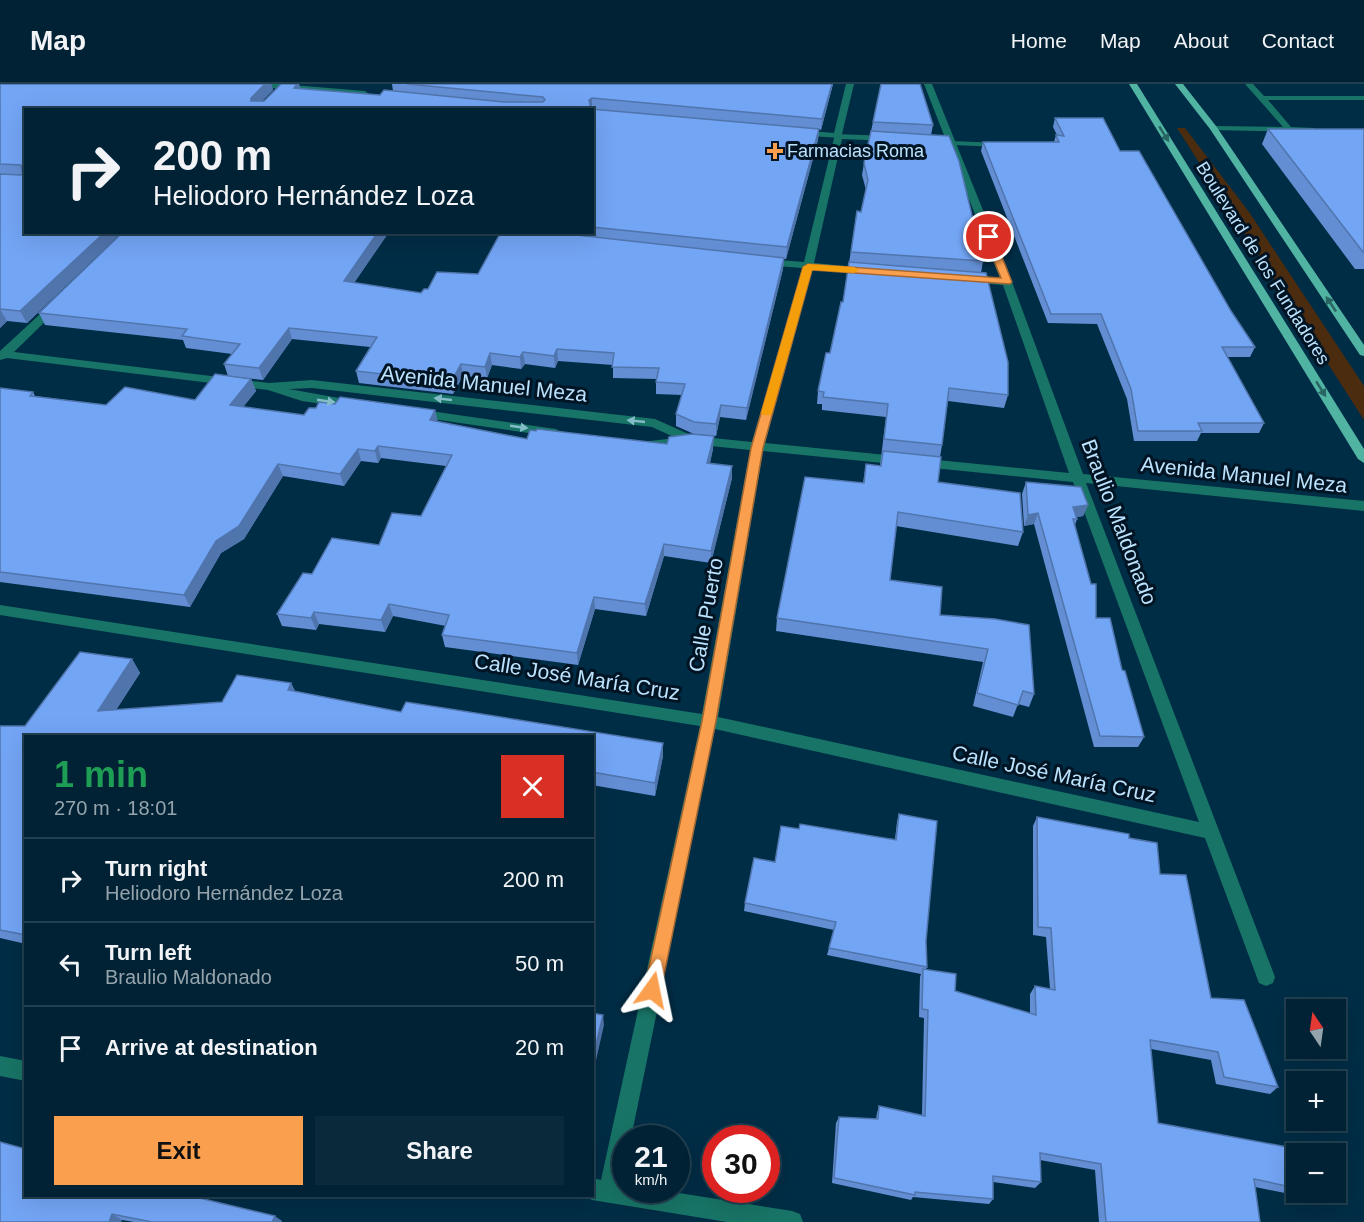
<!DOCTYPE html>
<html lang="en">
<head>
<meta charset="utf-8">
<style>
	body { margin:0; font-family:Helvetica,sans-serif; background:#0a2a3c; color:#f1f3f6; height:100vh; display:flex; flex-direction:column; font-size:22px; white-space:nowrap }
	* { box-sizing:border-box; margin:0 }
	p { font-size:20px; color:#95a4ac }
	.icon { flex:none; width:33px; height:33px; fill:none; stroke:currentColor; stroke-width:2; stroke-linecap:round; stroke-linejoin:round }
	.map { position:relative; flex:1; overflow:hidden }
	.side { position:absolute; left:24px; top:651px; width:570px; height:462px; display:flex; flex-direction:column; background:#002234; border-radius:0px; box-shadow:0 6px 24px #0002,0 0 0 2px #223f4f }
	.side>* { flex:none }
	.top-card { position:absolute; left:24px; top:24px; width:570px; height:126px; border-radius:0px; box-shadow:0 6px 24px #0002,0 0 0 2px #223f4f; background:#002234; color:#f1f3f6; overflow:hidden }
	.needle { width:39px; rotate:347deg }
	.controls { position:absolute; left:1286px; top:915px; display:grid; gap:12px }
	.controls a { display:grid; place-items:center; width:60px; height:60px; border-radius:0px; background:#002234; box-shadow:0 6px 24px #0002,0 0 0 2px #223f4f; font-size:30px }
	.speed { position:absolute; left:612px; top:1041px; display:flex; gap:12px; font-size:30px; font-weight:700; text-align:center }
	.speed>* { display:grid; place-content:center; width:78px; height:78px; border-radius:50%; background:#002234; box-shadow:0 6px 24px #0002,0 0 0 2px #223f4f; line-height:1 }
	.speed small { font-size:15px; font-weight:400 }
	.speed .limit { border:9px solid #d22; background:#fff; color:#111 }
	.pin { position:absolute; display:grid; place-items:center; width:51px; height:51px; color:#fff; margin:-26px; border:3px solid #fff; border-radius:50%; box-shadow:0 2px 6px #0007 }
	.me { position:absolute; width:66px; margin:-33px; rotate:12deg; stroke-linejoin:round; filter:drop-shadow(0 0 4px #0008) }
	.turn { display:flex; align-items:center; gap:21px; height:126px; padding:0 30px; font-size:27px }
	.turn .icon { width:78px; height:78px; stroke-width:2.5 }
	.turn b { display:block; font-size:42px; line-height:51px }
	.round { display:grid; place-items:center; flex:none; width:63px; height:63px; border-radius:0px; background:#0a2a3c }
	.summary { display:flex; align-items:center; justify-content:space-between; height:102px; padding:0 30px }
	h1 { font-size:36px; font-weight:700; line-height:45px; color:#1e9e55 }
	.primary-button { display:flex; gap:12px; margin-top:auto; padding:12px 30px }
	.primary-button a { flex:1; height:69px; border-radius:0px; background:#fa9f4e; color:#111; font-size:24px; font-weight:700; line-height:69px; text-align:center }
	.primary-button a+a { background:#0a2a3c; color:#f1f3f6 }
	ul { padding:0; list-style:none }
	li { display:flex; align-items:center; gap:18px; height:84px; padding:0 30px; border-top:2px solid #223f4f }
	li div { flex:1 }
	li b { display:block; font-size:22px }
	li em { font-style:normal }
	header { display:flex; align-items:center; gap:36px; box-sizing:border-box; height:84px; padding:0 30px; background:#002234; border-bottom:2px solid #223f4f }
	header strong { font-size:28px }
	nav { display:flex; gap:33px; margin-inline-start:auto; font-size:21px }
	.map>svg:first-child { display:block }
	.green { fill:#4c2c0e }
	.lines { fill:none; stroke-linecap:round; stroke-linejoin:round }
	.service { fill:#187466; fill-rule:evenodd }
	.minor { fill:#187466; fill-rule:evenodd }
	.tertiary { fill:#187466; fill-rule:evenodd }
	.primary { fill:#51b3a1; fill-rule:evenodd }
	.wall { fill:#638ed3 }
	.shaded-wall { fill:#5074ac }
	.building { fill:#73a5f5; stroke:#5074ac; stroke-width:1.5 }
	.oneway { fill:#286462 }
	.oneway2 { fill:#83bcc8 }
	.route { fill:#fa9f4e; stroke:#a26733; stroke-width:1.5 }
	.slow { fill:#f59e0b }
	.poi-dot { fill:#fa9f4e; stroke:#001423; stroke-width:2 }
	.labels { text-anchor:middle; stroke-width:6; stroke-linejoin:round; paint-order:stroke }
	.far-poi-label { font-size:18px; fill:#bce2fd; stroke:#001423; text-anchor:start }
	.far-street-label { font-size:18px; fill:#bce2fd; stroke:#001423 }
	.street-label { font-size:21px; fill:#bce2fd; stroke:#001423 }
</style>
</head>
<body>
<header>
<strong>Map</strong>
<nav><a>Home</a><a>Map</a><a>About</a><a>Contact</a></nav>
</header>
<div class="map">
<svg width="1364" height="1138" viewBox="0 0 1364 1138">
	<rect width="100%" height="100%" fill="#002d46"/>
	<polygon class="green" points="1177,44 1185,44 1249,128 1364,302 1364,336"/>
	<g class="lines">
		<g class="service">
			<polygon points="1245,0 1253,0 1264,12 1364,12 1364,16 1268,16 1291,43 1314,44 1315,46 1311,48 1210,46 1210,42 1213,42 1283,43"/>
			<polygon points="950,57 1000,59 1004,61 1000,63 953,61 949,59"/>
		</g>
		<g class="minor">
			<path d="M924,0H932L1012,198L1083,390L1364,417V427L1086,399L1275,893L1273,899L1266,902L1259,899L1205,754L715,645L631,1054H626V1080L621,1099L626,1100V1106H660L792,1127L800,1130L803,1138H727L592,1116L584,1112H592V1094L601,1096L700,642L0,531V521L702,630L750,366L691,360L645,365L641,364L639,361L641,358L676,354L652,343L312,304L289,305L361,318V324L357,325L302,317L268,306L7,274L0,276V267L52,219L56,218L61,221L60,223L14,268L269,299L312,296L655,335L693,352L752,358L802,184L765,181L760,178L765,175L804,178L835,50L888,52L892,55L891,57L842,55L814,179L866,184L871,187L866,190L813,185L765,359L1069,389L1003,201L968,198L963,195L968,192L1000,194ZM763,367L1073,398L1199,738L718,633Z"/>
			<polygon points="485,148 516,148 525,152 520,155"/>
			<polygon points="416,325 556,345 562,349 556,353 412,332 410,329"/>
			<polygon points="0,972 26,977 26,997 0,992"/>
		</g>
		<g class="tertiary">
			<polygon points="248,0 280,0 365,7 369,10 365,13 252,2"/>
			<polygon points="846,0 854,0 841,54 795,51 795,47 798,46 834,49"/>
		</g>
		<g class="primary">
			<polygon points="1129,0 1137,0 1364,365 1364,379 1358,375"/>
			<polygon points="1175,0 1183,0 1216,42 1364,261 1364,272 1360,271 1210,45"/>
		</g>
	</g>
	<g class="wall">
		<polygon points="0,0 271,0 273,6 262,17 299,0 300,5 380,11 393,7 392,0 833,0 821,46 819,45 818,56 786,175 784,175 783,185 746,336 720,333 716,352 694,350 676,342 676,330 682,311 656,310 656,295 613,294 613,281 558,277 555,284 525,280 521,285 492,281 487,294 463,292 453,310 359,299 356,287 370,263 292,255 263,296 228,292 224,280 232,270 186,264 183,256 45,241 39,229 389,148 354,199 421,209 428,205 478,190 501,148 592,148 592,26 26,148 122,148 27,239 7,237 0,244"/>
		<polygon points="1055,34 1120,67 1255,263 1250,273 1227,273 1264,339 1259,349 1201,349 1197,357 1134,357 1127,315 1097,240 1048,239 981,67 983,58 1054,58 1056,51 1057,51 1053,43"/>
		<polygon points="873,38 933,41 931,51 983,177 981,189 1008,311 1004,324 948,317 942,361 940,373 938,398 1023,448 1018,462 896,442 890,496 940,531 995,535 1034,610 1029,623 1018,620 1013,633 973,622 983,578 776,547 777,534 863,399 866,380 880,382 886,333 822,326 822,320 817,320 818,307 830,269 843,218 857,127 861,128 866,106 862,91 864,79"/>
		<polygon points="1268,45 1364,45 1364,185 1355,185 1262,60"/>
		<polygon points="251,295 256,307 243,323 304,331 316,324 335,320 435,326 437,337 527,355 713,365 710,379 732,394 711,479 664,472 646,532 595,525 578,581 445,563 442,551 446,542 393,532 385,548 319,540 316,546 282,542 277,530 312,490 379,461 421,432 446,382 381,374 378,379 361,377 344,402 283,392 244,455 221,469 190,523 0,498 0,304 33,308 35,312 106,321 195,316"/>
		<polygon points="1026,398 1088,421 1083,432 1077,433 1077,435 1075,441 1096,534 1122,586 1144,653 1138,663 1094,663 1034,440 1024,442 1022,410"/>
		<polygon points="132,575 140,589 116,626 222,618 291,599 295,607 401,628 663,659 663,672 655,712 592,701 592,652 26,652 26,860 0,854 0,642 25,642"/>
		<polygon points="899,730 926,857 927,883 926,885 955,907 1030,930 1030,910 1035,902 1050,905 1046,853 1033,851 1033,742 1037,733 1129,754 1160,790 1211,914 1278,1003 1270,1010 1216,1000 1211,976 1151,965 1158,1039 1296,1070 1296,1108 1314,1108 1305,1113 1255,1103 1260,1138 1099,1138 1095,1086 1040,1076 1041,1098 1035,1104 993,1098 993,1115 989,1120 913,1113 911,1116 832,1099 836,1039 839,1033 876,1035 877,1029 879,1022 922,1031 924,934 919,933 920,893 921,890 827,871 834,846 744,827 745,819 799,745 895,755 897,738"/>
		<polygon points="26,1112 202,1112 201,1114 282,1137 281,1138 134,1138 122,1136 121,1138 0,1138"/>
	</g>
	<g class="shaded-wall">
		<polygon points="265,0 271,0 273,6 254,24 251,17 251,14"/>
		<polygon points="297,0 299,0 302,9 294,4"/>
		<polygon points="832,0 833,0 821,46 822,35"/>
		<polygon points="592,14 592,25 591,26 589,16"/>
		<polygon points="819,45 818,56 786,175 787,163"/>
		<polygon points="105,148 122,148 27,239 20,227"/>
		<polygon points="378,148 389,148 347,209 344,197"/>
		<polygon points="784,174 783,185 746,336 747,324"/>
		<polygon points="0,225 7,237 0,244"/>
		<polygon points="289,244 292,255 263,296 259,284"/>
		<polygon points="557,265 558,277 555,284 554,272"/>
		<polygon points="523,268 525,280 521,285 520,273"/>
		<polygon points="490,269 492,281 487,294 485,283"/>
		<polygon points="461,280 463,292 453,310 451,298"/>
		<polygon points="251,295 256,307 235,333 230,321"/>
		<polygon points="721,321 720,333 716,352 716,340"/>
		<polygon points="435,326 438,338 430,336"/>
		<polygon points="714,352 713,365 707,391 707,379"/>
		<polygon points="378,362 381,374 378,379 375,367"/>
		<polygon points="358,365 361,377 344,402 340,390"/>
		<polygon points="278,380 283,392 244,455 221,469 190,523 184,511 216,457"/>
		<polygon points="732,382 732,394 711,479 711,467"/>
		<polygon points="1088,421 1083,432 1068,435 1073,423"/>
		<polygon points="1038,429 1034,440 1024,442 1028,431"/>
		<polygon points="664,460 664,472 646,532 645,520"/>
		<polygon points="594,513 595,525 578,581 577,569"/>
		<polygon points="389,520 393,532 385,548 381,536"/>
		<polygon points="314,528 319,540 316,546 311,534"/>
		<polygon points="132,575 140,589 107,640 98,627"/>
		<polygon points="291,599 297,613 288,606"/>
		<polygon points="663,659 663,672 655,712 655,699"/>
		<polygon points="603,931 604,941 592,994 592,977"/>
		<polygon points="112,1130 122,1136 121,1138 109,1138"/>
		<polygon points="275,1132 282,1137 281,1138 272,1138"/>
	</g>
	<g class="building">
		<polygon points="0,0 265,0 251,14 251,17 264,17 281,0 297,0 294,4 380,11 384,6 504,18 543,18 545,16 543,13 407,0 832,0 822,35 592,14 589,16 591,25 819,45 787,163 592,143 592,26 26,26 26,148 105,148 20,227 0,225 0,90 21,91 23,89 21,81 0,80"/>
		<polygon points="881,0 920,0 933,41 873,38"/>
		<polygon points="1055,34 1103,34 1120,67 1139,67 1231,227 1255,263 1222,263 1264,339 1198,339 1202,347 1138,347 1131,305 1101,230 1051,230 983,58 1059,58 1056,51 1064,52"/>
		<polygon points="1268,45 1364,45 1364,168 1363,168"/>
		<polygon points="871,47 949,52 959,77 983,177 851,168 857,127 861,128 868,96 864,79"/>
		<polygon points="123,148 378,148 344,197 421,209 424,205 428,205 437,188 478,190 501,148 549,148 784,174 747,324 721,321 716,340 694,338 676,330 685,300 656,298 659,284 612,283 614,269 557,265 554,272 523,268 520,273 490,269 485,283 461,280 451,298 356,287 377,253 289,244 259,284 224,280 240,260 182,252 187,245 39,229"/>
		<polygon points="849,178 986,189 1008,278 1008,311 949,304 942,361 884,355 888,320 823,313 824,308 818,307 826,269 830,269 841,218 843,218"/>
		<polygon points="215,290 251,295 230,321 304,331 309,324 316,324 319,318 335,320 340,313 435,326 430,336 527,355 530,346 536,347 537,345 667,360 669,353 691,350 714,352 707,379 732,382 711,467 664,460 645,520 594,513 577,569 442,551 449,531 389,520 381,536 314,528 311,534 277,530 303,489 312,490 332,454 379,461 392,429 421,432 452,371 378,362 375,367 358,365 340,390 278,380 239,442 216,457 184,511 0,488 0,304 33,308 30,312 106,321 125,303 195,316"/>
		<polygon points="883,367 941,373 938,398 1020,409 1023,448 898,428 890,496 942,503 940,531 995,535 1029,541 1034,610 1023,607 1018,621 977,609 988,565 777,534 805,393 864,399 866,380 881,382"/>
		<polygon points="1026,398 1081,403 1088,421 1073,423 1077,435 1073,435 1091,500 1096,500 1096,534 1110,534 1122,586 1125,587 1144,653 1100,652 1038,429 1028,431"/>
		<polygon points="80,568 132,575 98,627 222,618 237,591 291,599 288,606 401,628 406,618 663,659 655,699 592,688 592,652 26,652 26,851 0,846 0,642 25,642"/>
		<polygon points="899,730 937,737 926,857 927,883 829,864 836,838 745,819 754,774 775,778 781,742 799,745 800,740 896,756"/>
		<polygon points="1037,733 1129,750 1129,754 1157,759 1160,790 1186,791 1211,914 1244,916 1278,1003 1224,993 1218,968 1150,956 1158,1039 1303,1066 1304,1070 1296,1070 1296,1104 1254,1095 1260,1138 1106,1138 1101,1080 1040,1069 1041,1098 993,1092 993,1115 915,1108 915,1111 834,1094 839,1033 878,1035 879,1022 925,1032 928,926 922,925 923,885 956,890 955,907 1036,931 1035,902 1055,906 1051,844 1038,843"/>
		<polygon points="592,929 603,931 592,977"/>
		<polygon points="0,1058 26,1065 26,1112 191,1112 275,1132 272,1138 152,1138 112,1130 109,1138 0,1138"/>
	</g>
	<defs><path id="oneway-solid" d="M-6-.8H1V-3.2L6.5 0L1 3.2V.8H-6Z" transform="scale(1.5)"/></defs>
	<g class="oneway">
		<use href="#oneway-solid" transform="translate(1164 50) rotate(58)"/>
		<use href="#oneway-solid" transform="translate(1331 220) rotate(-124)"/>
		<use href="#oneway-solid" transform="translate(1321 305) rotate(58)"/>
	</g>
	<g class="oneway2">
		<use href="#oneway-solid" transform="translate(443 315) rotate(-174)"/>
		<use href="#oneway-solid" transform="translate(326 317) rotate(8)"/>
		<use href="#oneway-solid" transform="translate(636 337) rotate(-174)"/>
		<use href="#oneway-solid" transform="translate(519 343) rotate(8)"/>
	</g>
	<polygon class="route" points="986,151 994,153 1012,198 1010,200 812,186 763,364 716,637 661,906 658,912 652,915 646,912 644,906 702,637 751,364 803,183 808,180 1001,194 984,153"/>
	<polygon class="slow" points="808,180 854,183 859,186 854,189 812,186 772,329 771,331 763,331 761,329 803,183"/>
	<path class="poi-dot" d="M772 58h6v6h6v6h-6v6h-6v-6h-6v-6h6z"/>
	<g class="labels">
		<g class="far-poi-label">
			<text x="787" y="73">Farmacias Roma</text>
		</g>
		<g class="far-street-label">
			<text transform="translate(1263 179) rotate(58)" y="6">Boulevard de los Fundadores</text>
		</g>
		<g class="street-label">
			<text transform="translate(484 300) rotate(6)" y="7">Avenida Manuel Meza</text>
			<text transform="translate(1244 391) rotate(6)" y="7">Avenida Manuel Meza</text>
			<text transform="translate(1119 438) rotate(69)" y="7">Braulio Maldonado</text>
			<text transform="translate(706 531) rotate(-80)" y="7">Calle Puerto</text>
			<text transform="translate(577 593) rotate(9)" y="7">Calle José María Cruz</text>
			<text transform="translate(1054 690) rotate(12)" y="7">Calle José María Cruz</text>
		</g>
	</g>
</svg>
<div class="controls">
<a><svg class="needle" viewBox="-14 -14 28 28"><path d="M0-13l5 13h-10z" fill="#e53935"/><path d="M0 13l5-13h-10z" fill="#95a4ac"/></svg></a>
<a>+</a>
<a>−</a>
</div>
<div class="speed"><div>21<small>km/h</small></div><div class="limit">30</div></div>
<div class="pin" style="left:989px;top:153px;background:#d93025"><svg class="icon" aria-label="arrive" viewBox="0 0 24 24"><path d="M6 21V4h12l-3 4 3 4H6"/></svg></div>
<svg class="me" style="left:652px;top:906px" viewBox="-20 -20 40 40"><path d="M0-17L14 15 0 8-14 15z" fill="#fa9f4e" stroke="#fff" stroke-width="4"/></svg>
<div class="top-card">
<div class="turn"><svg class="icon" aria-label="right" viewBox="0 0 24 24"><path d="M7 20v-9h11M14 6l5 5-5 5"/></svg><div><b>200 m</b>Heliodoro Hernández Loza</div></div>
</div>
<section class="side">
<div class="summary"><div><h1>1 min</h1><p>270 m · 18:01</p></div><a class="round" style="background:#d93025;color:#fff"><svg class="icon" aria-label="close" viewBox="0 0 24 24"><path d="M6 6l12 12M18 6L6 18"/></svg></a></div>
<ul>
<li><svg class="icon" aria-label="right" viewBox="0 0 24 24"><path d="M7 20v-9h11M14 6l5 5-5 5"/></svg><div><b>Turn right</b><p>Heliodoro Hernández Loza</p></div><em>200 m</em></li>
<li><svg class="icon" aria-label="left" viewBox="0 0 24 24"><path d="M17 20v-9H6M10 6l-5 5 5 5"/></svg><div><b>Turn left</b><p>Braulio Maldonado</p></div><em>50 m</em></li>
<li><svg class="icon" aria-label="arrive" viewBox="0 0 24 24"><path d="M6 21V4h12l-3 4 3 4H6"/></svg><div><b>Arrive at destination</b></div><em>20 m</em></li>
</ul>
<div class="primary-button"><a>Exit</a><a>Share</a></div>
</section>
</div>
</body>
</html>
